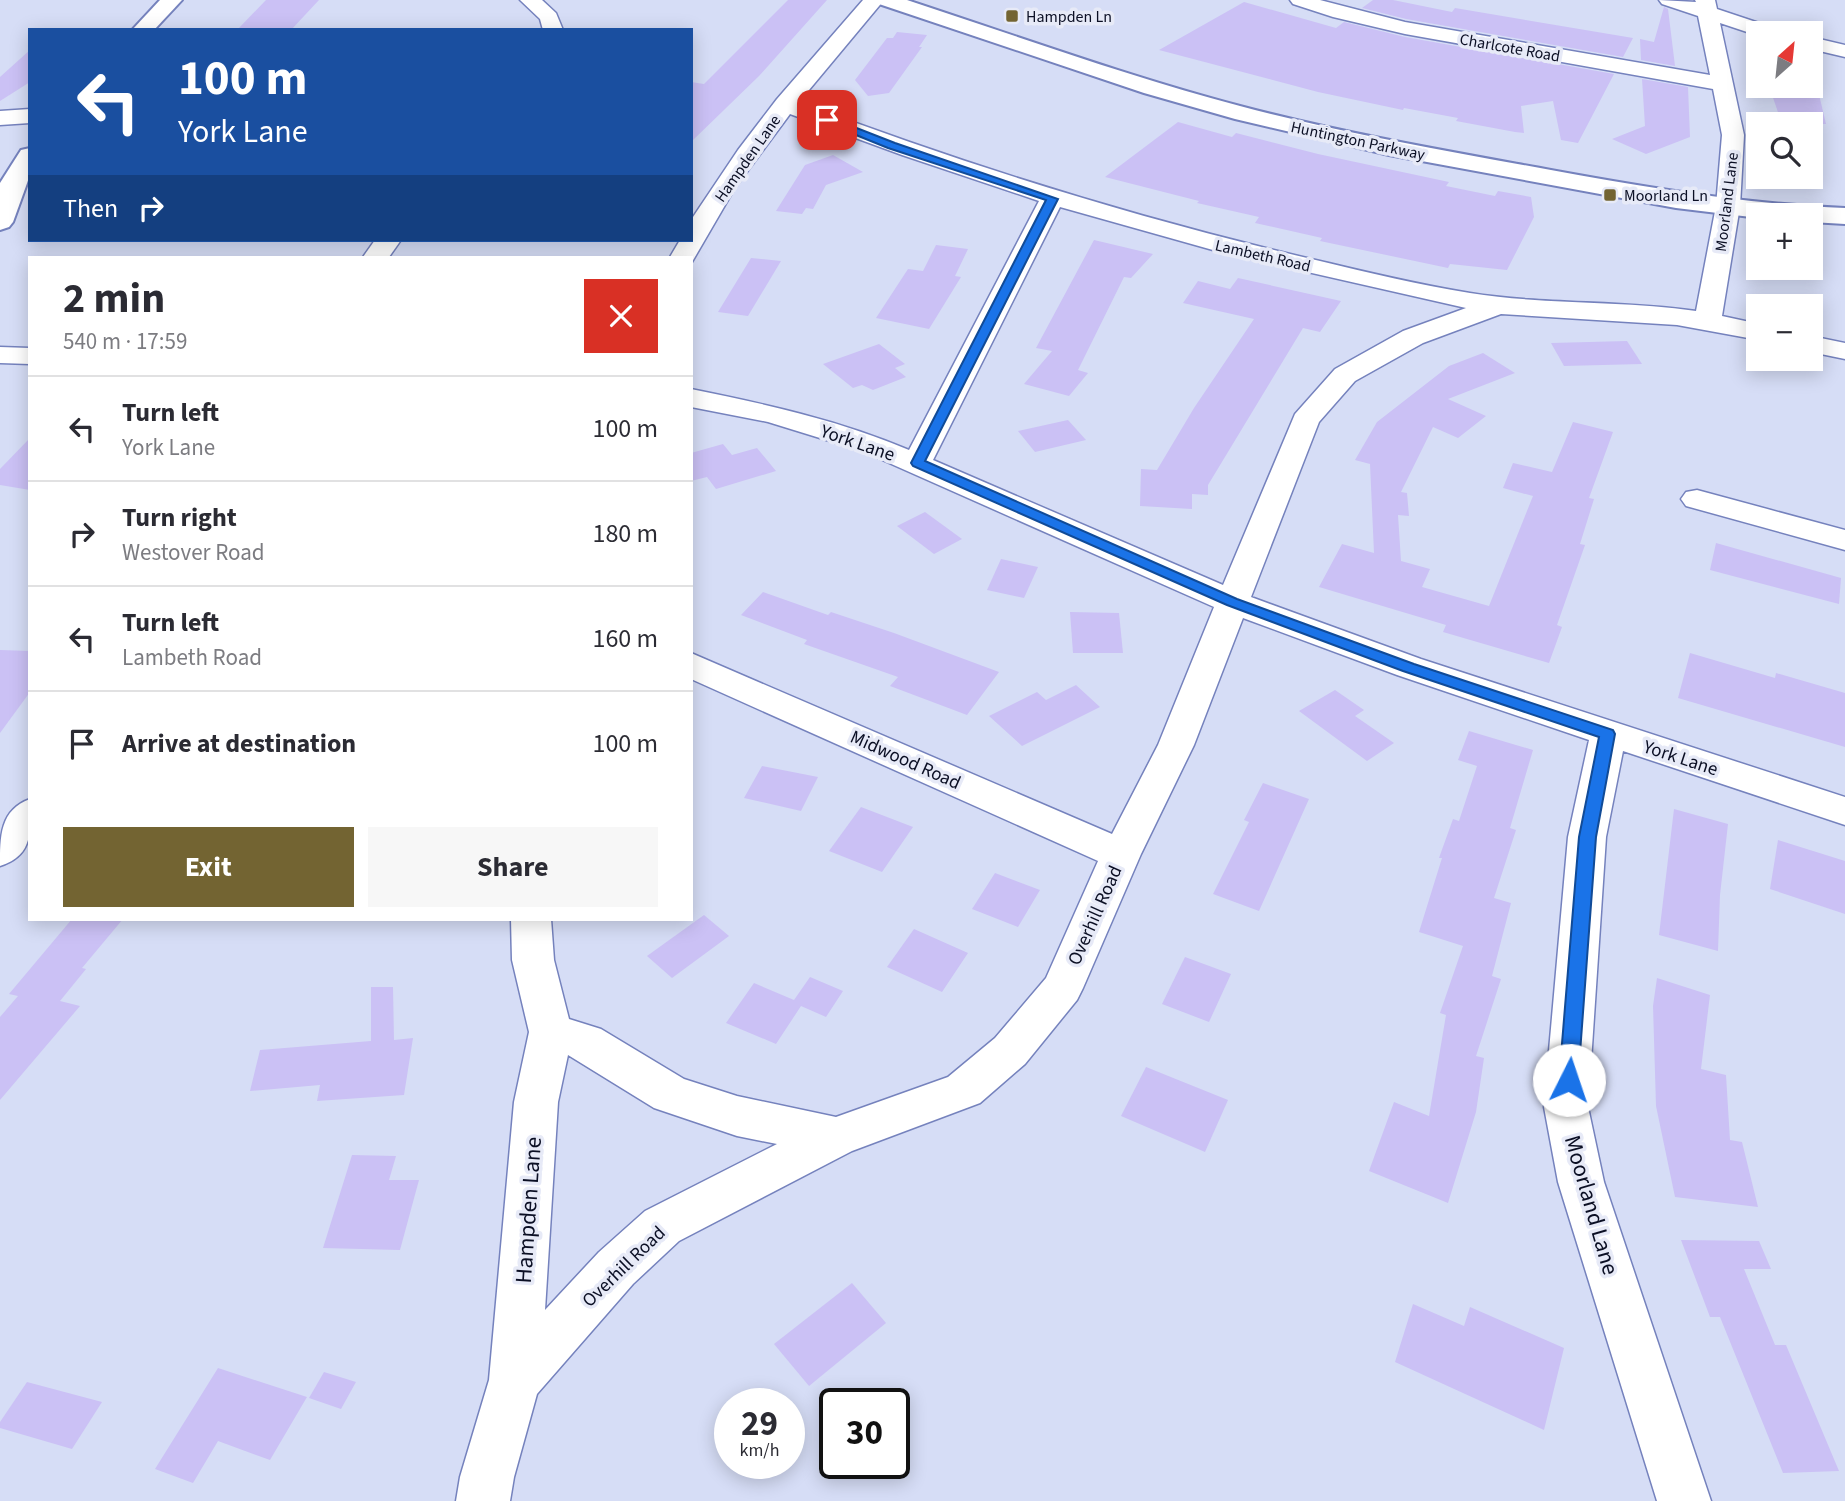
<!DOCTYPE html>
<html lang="en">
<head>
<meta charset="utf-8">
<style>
	body { margin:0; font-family:"Source Sans 3",sans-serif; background:#f7f7f7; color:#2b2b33; height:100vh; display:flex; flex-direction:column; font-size:26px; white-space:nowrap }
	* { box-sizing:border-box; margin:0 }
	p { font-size:23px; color:#7c7c81 }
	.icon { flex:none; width:38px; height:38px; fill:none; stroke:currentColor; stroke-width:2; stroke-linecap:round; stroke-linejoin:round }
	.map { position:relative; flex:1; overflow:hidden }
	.details { position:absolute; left:28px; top:256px; width:665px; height:665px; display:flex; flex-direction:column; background:#fff; border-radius:0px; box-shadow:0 4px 18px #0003 }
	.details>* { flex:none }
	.banner { position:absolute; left:28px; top:28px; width:665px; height:214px; border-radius:0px; box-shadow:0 4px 18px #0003; background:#1a4fa0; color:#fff; overflow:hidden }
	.needle { width:46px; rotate:27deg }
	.controls { position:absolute; left:1746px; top:21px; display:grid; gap:14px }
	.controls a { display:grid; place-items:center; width:77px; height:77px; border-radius:0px; background:#fff; box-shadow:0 4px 18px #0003; font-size:35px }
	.speed { position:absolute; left:714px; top:1388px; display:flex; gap:14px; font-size:35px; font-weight:700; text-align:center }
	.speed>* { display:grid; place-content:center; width:91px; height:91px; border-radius:50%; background:#fff; box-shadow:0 4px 18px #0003; line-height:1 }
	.speed small { font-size:18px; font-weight:400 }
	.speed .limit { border:4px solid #111; border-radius:10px; background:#fff; color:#111 }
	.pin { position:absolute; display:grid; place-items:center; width:60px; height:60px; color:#fff; margin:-30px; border-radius:14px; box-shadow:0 4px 10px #0006 }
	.me { position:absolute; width:77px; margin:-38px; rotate:4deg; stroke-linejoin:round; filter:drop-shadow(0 0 5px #0008) }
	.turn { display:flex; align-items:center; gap:24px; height:147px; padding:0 35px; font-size:32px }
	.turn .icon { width:91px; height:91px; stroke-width:2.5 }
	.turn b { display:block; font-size:49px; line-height:60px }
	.then { display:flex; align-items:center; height:66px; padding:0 35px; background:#0003; gap:14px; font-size:26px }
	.round { display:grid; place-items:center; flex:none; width:74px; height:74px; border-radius:0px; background:#f7f7f7 }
	.overview { display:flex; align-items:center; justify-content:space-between; height:119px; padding:0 35px }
	h1 { font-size:42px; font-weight:700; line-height:52px }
	.button { display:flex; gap:14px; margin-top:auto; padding:14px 35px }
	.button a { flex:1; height:80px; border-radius:0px; background:#736432; color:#fff; font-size:28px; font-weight:700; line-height:80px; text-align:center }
	.button a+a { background:#f7f7f7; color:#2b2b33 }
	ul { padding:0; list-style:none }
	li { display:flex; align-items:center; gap:21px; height:105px; padding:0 35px; border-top:2px solid #e1e1e2 }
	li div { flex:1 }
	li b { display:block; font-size:26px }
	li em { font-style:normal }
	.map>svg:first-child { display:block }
	.building { fill:#cbc1f5 }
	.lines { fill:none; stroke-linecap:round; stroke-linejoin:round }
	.minor-casing { stroke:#7582bd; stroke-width:3 }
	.tertiary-casing { stroke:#7582bd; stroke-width:4 }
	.secondary-casing { stroke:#7582bd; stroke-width:4 }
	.minor { fill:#fff; fill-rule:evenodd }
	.tertiary { fill:#fff; fill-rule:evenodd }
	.secondary { fill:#fff; fill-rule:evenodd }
	.route { fill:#1a73e8; stroke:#114b97; stroke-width:2 }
	.poi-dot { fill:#736432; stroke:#e7eaf7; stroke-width:2.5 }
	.labels { text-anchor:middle; stroke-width:7; stroke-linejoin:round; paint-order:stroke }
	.far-poi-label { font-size:16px; fill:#0b0f24; stroke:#e7eaf7; text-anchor:start }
	.far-street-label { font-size:16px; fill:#0b0f24; stroke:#e7eaf7 }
	.street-label { font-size:19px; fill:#0b0f24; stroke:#e7eaf7 }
	.near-street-label { font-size:23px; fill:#0b0f24; stroke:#e7eaf7 }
</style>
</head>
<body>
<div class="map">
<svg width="1845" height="1501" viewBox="0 0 1845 1501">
	<rect width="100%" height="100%" fill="#d6ddf6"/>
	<g class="building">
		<polygon points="266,0 319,0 291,30 237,30"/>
		<polygon points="788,0 827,0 759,76 691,142 691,82 704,84"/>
		<polygon points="1373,0 1393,0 1452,12 1455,8 1633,38 1623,57 1406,19 1362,8"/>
		<polygon points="1244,2 1336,28 1344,22 1405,37 1614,74 1578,143 1561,140 1553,101 1521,106 1524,133 1515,132 1456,121 1458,118 1404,108 1403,110 1318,92 1159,50"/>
		<polygon points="1664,7 1668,9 1675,66 1641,60 1640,39 1654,42"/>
		<polygon points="897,32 927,35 919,47 922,47 889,93 868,96 855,80 887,38 893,38"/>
		<polygon points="30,50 30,82 0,101 0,77"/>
		<polygon points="1642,79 1688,87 1690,137 1646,154 1612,139 1645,126"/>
		<polygon points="1769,86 1817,86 1826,124 1782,124"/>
		<polygon points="1178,122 1232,137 1236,133 1318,154 1449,182 1446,186 1495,196 1498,191 1531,197 1534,217 1507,270 1450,264 1448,268 1320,241 1322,238 1255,223 1259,217 1197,203 1199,201 1105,177"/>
		<polygon points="833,155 863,172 826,185 813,209 806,208 802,214 776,211 805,165"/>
		<polygon points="1094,240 1153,254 1131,278 1124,277 1078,370 1088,373 1069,396 1024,384 1052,351 1036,348"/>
		<polygon points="936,245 968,249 955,276 961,277 929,329 876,318 908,269 923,271"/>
		<polygon points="751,258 781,261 748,316 718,312"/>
		<polygon points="1238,278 1341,301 1320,332 1303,328 1208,485 1208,495 1192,494 1192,509 1140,506 1141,469 1157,470 1194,408 1254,319 1183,303 1198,281 1230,289"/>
		<polygon points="1627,341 1642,364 1564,366 1551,343"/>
		<polygon points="879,344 905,364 895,368 906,377 873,390 862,385 853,388 823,364"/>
		<polygon points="1483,353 1515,373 1448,399 1486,416 1458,438 1433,427 1401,492 1407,493 1409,516 1398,515 1401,561 1430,569 1422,587 1489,606 1533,496 1503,488 1513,463 1552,472 1573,422 1613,432 1589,498 1594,499 1580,544 1585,545 1557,625 1562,627 1549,663 1443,632 1446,625 1319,587 1342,544 1374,553 1370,464 1355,460 1377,422 1449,366"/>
		<polygon points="1068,420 1086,440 1035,452 1018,431"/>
		<polygon points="30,438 30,490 0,485 0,469"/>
		<polygon points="723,444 732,455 757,448 776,471 716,489 707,477 691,481 691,453"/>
		<polygon points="925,512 962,539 934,554 897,526"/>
		<polygon points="1716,543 1841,578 1839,604 1710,570"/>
		<polygon points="1001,559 1038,567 1024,598 987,590"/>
		<polygon points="763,592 828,615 831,612 894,633 999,672 967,715 890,686 898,677 804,644 807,640 741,615"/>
		<polygon points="1070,612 1119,613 1123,653 1073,653"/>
		<polygon points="0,650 30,651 30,692 0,733"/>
		<polygon points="1690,653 1775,678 1776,673 1845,693 1845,747 1678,698"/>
		<polygon points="1076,685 1100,707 1022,746 989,716 1037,692 1046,700"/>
		<polygon points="1335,690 1364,710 1355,716 1394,743 1367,761 1299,711"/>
		<polygon points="1469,731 1533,750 1510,828 1516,830 1494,898 1511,903 1492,976 1501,979 1476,1056 1484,1058 1476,1112 1448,1203 1369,1171 1394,1102 1429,1116 1446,1015 1440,1013 1463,946 1419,932 1442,858 1439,858 1453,819 1459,821 1477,766 1458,760"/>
		<polygon points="762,766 818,777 801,811 744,798"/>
		<polygon points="1263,783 1309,799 1259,911 1213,894 1249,822 1244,820"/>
		<polygon points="861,807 913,827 882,872 829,851"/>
		<polygon points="1674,809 1728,824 1720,895 1718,951 1659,935"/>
		<polygon points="1778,840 1845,861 1845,914 1770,889"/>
		<polygon points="995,873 1040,890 1018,927 972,909"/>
		<polygon points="704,915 729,936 672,978 647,956"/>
		<polygon points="72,919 123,919 82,968 86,969 60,1001 80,1006 0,1100 0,1017 18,996 9,994"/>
		<polygon points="914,929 968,953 942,992 887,967"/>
		<polygon points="1185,957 1231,974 1209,1022 1162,1004"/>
		<polygon points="810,977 843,991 826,1017 801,1006 776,1044 726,1023 754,983 794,1000"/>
		<polygon points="1657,978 1710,995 1701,1069 1726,1075 1730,1140 1742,1142 1758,1207 1675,1197 1656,1106 1653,1006"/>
		<polygon points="371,987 393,987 394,1040 413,1038 404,1095 317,1101 320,1085 250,1091 260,1050 371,1041"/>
		<polygon points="1146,1067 1228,1100 1205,1152 1121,1116"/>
		<polygon points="352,1155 396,1156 389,1180 419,1180 400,1250 323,1248"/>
		<polygon points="1681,1240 1759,1241 1771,1269 1744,1269 1775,1345 1786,1345 1839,1471 1783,1473 1720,1317 1710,1317"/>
		<polygon points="852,1283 886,1323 809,1386 774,1344"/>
		<polygon points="1413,1304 1464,1326 1470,1307 1564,1348 1544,1430 1395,1362"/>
		<polygon points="218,1368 307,1397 270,1460 218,1441 193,1483 155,1469"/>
		<polygon points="324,1372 356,1382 341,1409 309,1398"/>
		<polygon points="27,1382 102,1402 72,1449 0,1428 0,1422"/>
	</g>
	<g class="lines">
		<defs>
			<g id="minor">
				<polygon points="520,0 542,0 556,13 563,30 543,30 540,19"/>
				<path d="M863,0H884L799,102C969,166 1142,220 1320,261C1370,273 1419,285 1470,293C1545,305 1621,300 1696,311L1716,206L1722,135L1713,89L1405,34L1333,17L1293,4L1290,0H1320L1405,22L1710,75L1698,16L1662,4L1659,0L1696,2L1695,0H1715L1717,9L1777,29L1780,33H1759V36L1720,23L1744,135L1740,206L1722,316L1759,324V340L1677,325L1501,314L1423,343L1355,381L1319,422L1251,597L1421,659L1845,797V825L1623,751L1606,837L1588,1107L1604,1182L1711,1501H1657L1558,1182L1544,1107L1568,837L1589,740L1397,675L1243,618L1194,745L1141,854L1083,988L1077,1000L1025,1064L980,1103L852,1151L679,1241L633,1284L537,1394L514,1477L510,1501H456L460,1477L489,1380L514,1102L529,1032L512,960L511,919H551L554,960L569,1019L601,1029L684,1079L737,1096L836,1117L948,1077L995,1038L1046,978L1098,861L691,679V653L1112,834L1158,745L1214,607L862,451L768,422L691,407V389C765,404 839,420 909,450L1039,201L902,155L790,114L735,188L692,262L691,257H670L680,240H691V220L738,150L777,99ZM1060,207L1220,252L1466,308L1403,331L1335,369L1295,414L1223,585L933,460ZM568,1055L654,1108L737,1136L777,1144L645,1211L599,1252L545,1310L558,1102Z"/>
				<polygon points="1811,37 1845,45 1845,57 1811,49"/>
				<polygon points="30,109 30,123 0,125 0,111"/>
				<polygon points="375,240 401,240 389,257 363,257"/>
				<polygon points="1811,336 1845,343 1845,359 1811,352"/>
				<polygon points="0,347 30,348 30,364 0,363"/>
				<polygon points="1697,490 1845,530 1845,550 1686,506 1681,499 1686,492"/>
				<path d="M30,799C30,829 35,855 0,866C0,836 0,810 30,799Z"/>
			</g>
			<path id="tertiary" d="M876,0H907C1017,36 1127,76 1240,106C1342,133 1447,151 1551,170C1649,188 1746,204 1845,208V224L1811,222V215H1759V218L1676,208L1389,155L1235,119L1144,93L879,4Z"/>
			<g id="secondary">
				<polygon points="160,0 182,0 154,30 132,30"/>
				<polygon points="30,148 30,175 13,222 9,227 0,230 0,183 21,150"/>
			</g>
		</defs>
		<use href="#minor" class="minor-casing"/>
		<use href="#tertiary" class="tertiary-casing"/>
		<use href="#secondary" class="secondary-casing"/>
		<use href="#minor" class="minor"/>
		<use href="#tertiary" class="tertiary"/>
		<use href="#secondary" class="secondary"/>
	</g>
	<polygon class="route" points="824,118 831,118 895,143 1058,199 925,461 1237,599 1414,664 1613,730 1615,734 1596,837 1578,1080 1575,1086 1569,1088 1562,1086 1559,1080 1579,837 1599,737 1403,671 1227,605 913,466 911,463 1046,200 888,148 824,122"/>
	<g class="poi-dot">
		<rect x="1005" y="9" width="14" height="14" rx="3.5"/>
		<rect x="1603" y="188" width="14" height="14" rx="3.5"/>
	</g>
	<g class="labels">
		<g class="far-poi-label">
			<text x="1026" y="22">Hampden Ln</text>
			<text x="1624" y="201">Moorland Ln</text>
		</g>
		<g class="far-street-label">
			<text transform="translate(1510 47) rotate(10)" y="6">Charlcote Road</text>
			<text transform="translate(1358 140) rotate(12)" y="6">Huntington Parkway</text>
			<text transform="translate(747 158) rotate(-55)" y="6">Hampden Lane</text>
			<text transform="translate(1726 202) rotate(-83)" y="6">Moorland Lane</text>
			<text transform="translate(1263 255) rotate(13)" y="6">Lambeth Road</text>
		</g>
		<g class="street-label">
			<text transform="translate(858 442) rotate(19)" y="7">York Lane</text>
			<text transform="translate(1681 757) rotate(18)" y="7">York Lane</text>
			<text transform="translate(906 759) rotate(24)" y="7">Midwood Road</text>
			<text transform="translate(1094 915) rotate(-66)" y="7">Overhill Road</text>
			<text transform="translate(623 1266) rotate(-44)" y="7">Overhill Road</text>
		</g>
		<g class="near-street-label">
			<text transform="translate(1592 1205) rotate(74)" y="8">Moorland Lane</text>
			<text transform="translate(528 1210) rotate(-86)" y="8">Hampden Lane</text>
		</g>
	</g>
</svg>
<div class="controls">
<a><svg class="needle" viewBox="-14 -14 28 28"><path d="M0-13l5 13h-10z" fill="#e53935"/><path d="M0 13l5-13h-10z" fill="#7c7c81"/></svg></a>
<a><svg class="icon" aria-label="search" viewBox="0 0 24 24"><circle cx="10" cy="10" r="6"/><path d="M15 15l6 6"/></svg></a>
<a>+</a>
<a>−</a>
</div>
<div class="speed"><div>29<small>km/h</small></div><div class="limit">30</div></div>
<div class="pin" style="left:827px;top:120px;background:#d93025"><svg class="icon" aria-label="arrive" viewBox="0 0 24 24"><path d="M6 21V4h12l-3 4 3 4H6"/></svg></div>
<svg class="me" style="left:1569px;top:1080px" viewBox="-20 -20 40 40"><circle r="19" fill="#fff"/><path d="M0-13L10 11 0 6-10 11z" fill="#1a73e8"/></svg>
<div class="banner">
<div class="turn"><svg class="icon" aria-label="left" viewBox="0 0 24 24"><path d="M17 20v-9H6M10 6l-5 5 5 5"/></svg><div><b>100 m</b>York Lane</div></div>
<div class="then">Then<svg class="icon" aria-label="right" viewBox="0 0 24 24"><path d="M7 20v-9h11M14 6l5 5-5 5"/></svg></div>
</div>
<section class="details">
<div class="overview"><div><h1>2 min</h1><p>540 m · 17:59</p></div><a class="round" style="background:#d93025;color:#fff"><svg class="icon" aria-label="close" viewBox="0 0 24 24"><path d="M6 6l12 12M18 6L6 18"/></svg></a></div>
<ul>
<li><svg class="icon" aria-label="left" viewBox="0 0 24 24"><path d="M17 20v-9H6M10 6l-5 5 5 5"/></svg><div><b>Turn left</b><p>York Lane</p></div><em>100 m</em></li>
<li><svg class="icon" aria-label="right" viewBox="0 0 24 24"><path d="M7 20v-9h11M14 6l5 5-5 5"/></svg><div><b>Turn right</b><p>Westover Road</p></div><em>180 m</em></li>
<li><svg class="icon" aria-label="left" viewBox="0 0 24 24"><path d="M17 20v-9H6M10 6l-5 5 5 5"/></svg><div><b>Turn left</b><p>Lambeth Road</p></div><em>160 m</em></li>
<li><svg class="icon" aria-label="arrive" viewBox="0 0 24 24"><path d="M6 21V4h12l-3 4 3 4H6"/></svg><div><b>Arrive at destination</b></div><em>100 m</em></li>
</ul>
<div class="button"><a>Exit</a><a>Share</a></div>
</section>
</div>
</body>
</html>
